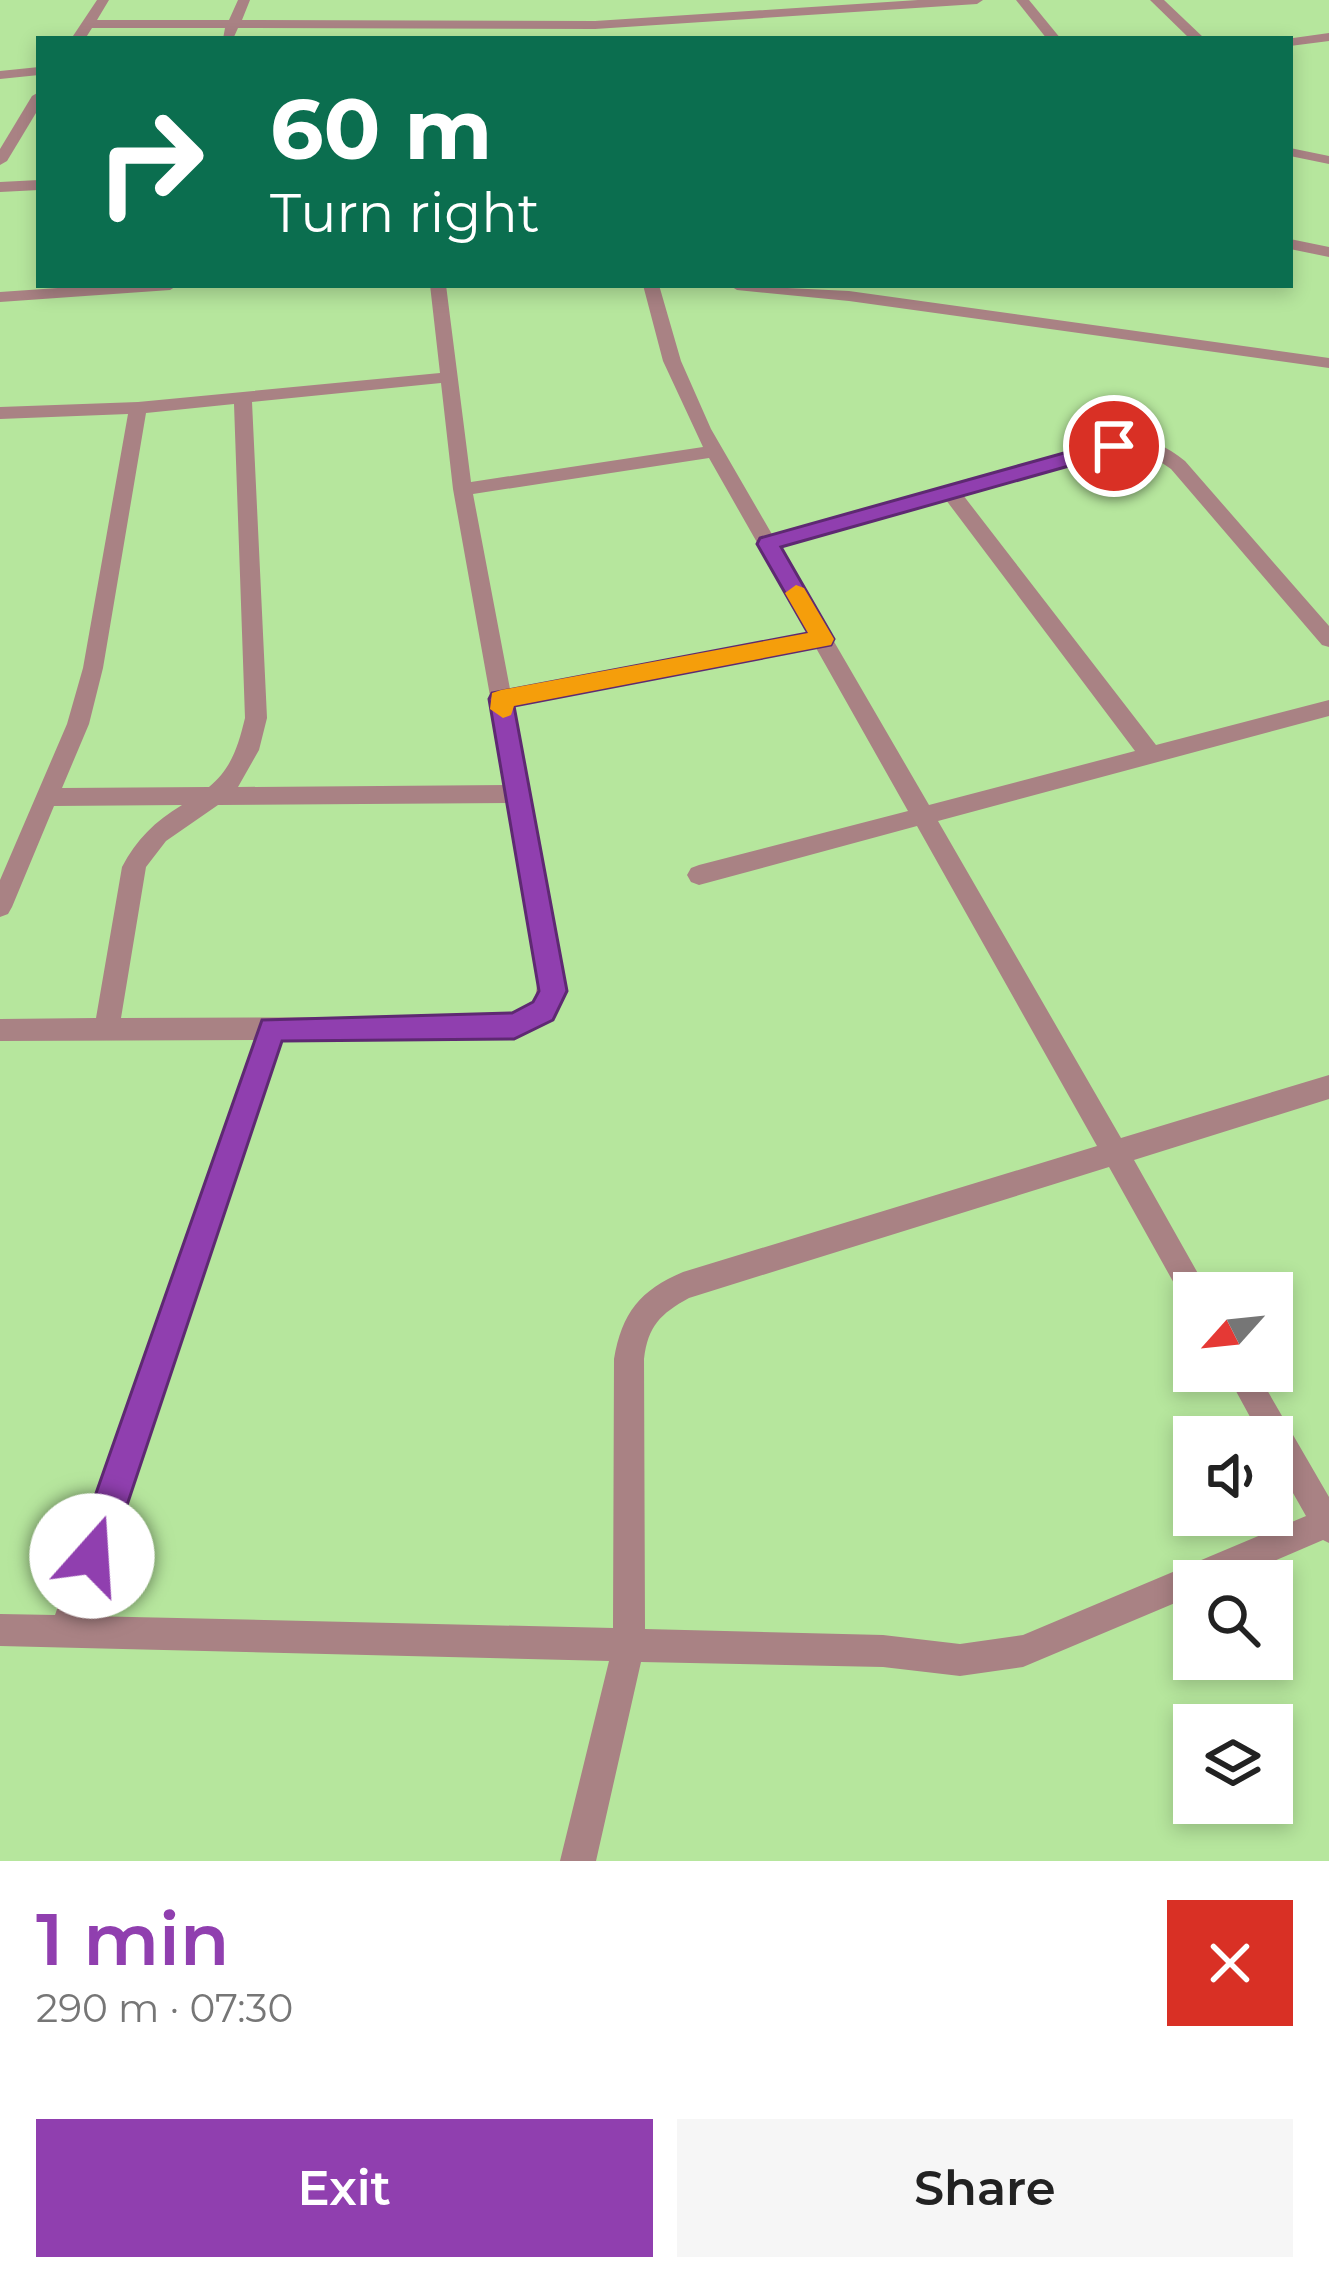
<!DOCTYPE html>
<html lang="en">
<head>
<meta charset="utf-8">
<style>
	body { margin:0; font-family:Montserrat,sans-serif; background:#f6f6f6; color:#222; height:100vh; display:flex; flex-direction:column; font-size:45px; white-space:nowrap }
	* { box-sizing:border-box; margin:0 }
	p { font-size:39px; color:#767676 }
	.icon { flex:none; width:66px; height:66px; fill:none; stroke:currentColor; stroke-width:2; stroke-linecap:round; stroke-linejoin:round }
	.map { position:relative; height:1861px; overflow:hidden }
	.side { display:flex; flex-direction:column; background:#fff; flex:1 }
	.side>* { flex:none }
	.guide { position:absolute; left:36px; top:36px; width:1257px; height:252px; border-radius:0px; box-shadow:0 6px 18px #0003; background:#0b6e4f; color:#fff; overflow:hidden }
	.needle { width:78px; rotate:243deg }
	.fabs { position:absolute; left:1173px; top:1272px; display:grid; gap:24px }
	.fabs a { display:grid; place-items:center; width:120px; height:120px; border-radius:0px; background:#fff; box-shadow:0 6px 18px #0003; font-size:60px }
	.pin { position:absolute; display:grid; place-items:center; width:102px; height:102px; color:#fff; margin:-51px; border:6px solid #fff; border-radius:50%; box-shadow:0 3px 12px #0007 }
	.me { position:absolute; width:132px; margin:-66px; rotate:19deg; stroke-linejoin:round; filter:drop-shadow(0 0 9px #0008) }
	.turn { display:flex; align-items:center; gap:42px; height:252px; padding:0 36px; font-size:54px }
	.turn .icon { width:156px; height:156px; stroke-width:2.5 }
	.turn b { display:block; font-size:84px; line-height:102px }
	.round { display:grid; place-items:center; flex:none; width:126px; height:126px; border-radius:0px; background:#f6f6f6 }
	.overview { display:flex; align-items:center; justify-content:space-between; height:204px; padding:0 36px }
	h1 { font-size:72px; font-weight:600; line-height:90px; color:#903faf }
	.cta { display:flex; gap:24px; margin-top:auto; padding:24px 36px }
	.cta a { flex:1; height:138px; border-radius:0px; background:#903faf; color:#fff; font-size:48px; font-weight:600; line-height:138px; text-align:center }
	.cta a+a { background:#f6f6f6; color:#222 }
	.map>svg:first-child { display:block }
	.lines { fill:none; stroke-linecap:round; stroke-linejoin:round }
	.minor { fill:#a98284; fill-rule:evenodd }
	.route { fill:#903faf; stroke:#5e2972; stroke-width:3 }
	.slow { fill:#f59e0b }
</style>
</head>
<body>
<div class="map">
<svg width="1329" height="1861" viewBox="0 0 1329 1861">
	<rect width="100%" height="100%" fill="#b6e69d"/>
	<g class="lines">
		<g class="minor">
			<polygon points="97,0 109,0 97,20 229,20 238,0 250,0 242,20 595,21 918,0 983,0 977,4 595,29 238,28 233,39 223,39 225,28 92,28 85,39 71,39"/>
			<polygon points="1016,0 1029,0 1061,39 1047,39"/>
			<polygon points="1150,0 1164,0 1205,39 1190,39"/>
			<polygon points="1329,33 1329,41 1290,46 1290,39 1286,39"/>
			<polygon points="39,67 39,75 0,79 0,71"/>
			<polygon points="39,92 39,108 7,161 0,165 0,149 32,96"/>
			<polygon points="1290,148 1329,156 1329,164 1290,156"/>
			<polygon points="39,180 39,190 0,192 0,182"/>
			<polygon points="1290,239 1329,247 1329,257 1290,249"/>
			<polygon points="101,285 178,285 170,290 0,302 0,292"/>
			<path d="M430,285H446L471,482L703,447L663,361L643,285H659L681,361L711,429L773,536L1114,440C1143,435 1162,443 1185,461L1329,626V647L1322,645L1171,469L1143,450H1124L963,495L1156,745L1329,700V716L938,821L1121,1138L1329,1075V1099L1134,1160L1209,1293H1194V1307L1185,1303L1109,1167L689,1298C660,1314 648,1326 644,1359L645,1629L883,1635L960,1644L1023,1635L1306,1516L1272,1456V1437H1261L1225,1371H1256L1329,1497V1543L1323,1540L1227,1581H1194V1595L1023,1667L960,1676L883,1667L641,1662L596,1861H560L609,1661L0,1646V1614L55,1615L256,1040L0,1041V1019L96,1018L122,867C136,840 155,821 182,805L54,806L12,907L8,914L0,917V880L67,724L83,668L128,414L0,419V407L138,402L440,373ZM441,383L453,489L506,785L238,787L259,750L267,718L252,402ZM234,404L245,718C238,746 232,768 209,787L62,788L89,724L103,668L146,413ZM709,458L809,634L510,689L473,494ZM946,500L1135,751L929,805L779,547ZM816,648L908,811L699,865L691,868L687,875L691,882L699,885L917,826L1097,1146L683,1272C640,1290 622,1313 614,1359L613,1628L87,1616L281,1040L508,1036C550,1026 564,1004 561,961L513,705ZM509,803C515,837 547,975 534,999C524,1018 491,1016 473,1017L121,1018L146,867L166,841L218,805Z"/>
			<polygon points="729,285 849,291 1329,358 1329,368 849,301 737,290"/>
		</g>
	</g>
	<polygon class="route" points="1114,439 1122,441 1122,451 781,547 834,639 831,645 514,706 567,991 553,1020 514,1039 282,1041 110,1556 104,1568 92,1573 79,1568 74,1556 262,1020 512,1013 533,1002 539,991 489,699 492,693 808,633 757,544 760,538"/>
	<polygon class="slow" points="796,585 804,588 834,639 831,645 514,706 511,715 503,718 490,709 492,693 501,690 808,633 785,593"/>
</svg>
<div class="fabs">
<a><svg class="needle" viewBox="-14 -14 28 28"><path d="M0-13l5 13h-10z" fill="#e53935"/><path d="M0 13l5-13h-10z" fill="#767676"/></svg></a>
<a><svg class="icon" aria-label="sound" viewBox="0 0 24 24"><path d="M4 9h4l5-4v14l-5-4H4zM17 9q2 3 0 6"/></svg></a>
<a><svg class="icon" aria-label="search" viewBox="0 0 24 24"><circle cx="10" cy="10" r="6"/><path d="M15 15l6 6"/></svg></a>
<a><svg class="icon" aria-label="layers" viewBox="0 0 24 24"><path d="M12 4l9 5-9 5-9-5zM3 14l9 5 9-5"/></svg></a>
</div>
<div class="pin" style="left:1114px;top:446px;background:#d93025"><svg class="icon" aria-label="arrive" viewBox="0 0 24 24"><path d="M6 21V4h12l-3 4 3 4H6"/></svg></div>
<svg class="me" style="left:92px;top:1556px" viewBox="-20 -20 40 40"><circle r="19" fill="#fff"/><path d="M0-13L10 11 0 6-10 11z" fill="#903faf"/></svg>
<div class="guide">
<div class="turn"><svg class="icon" aria-label="right" viewBox="0 0 24 24"><path d="M7 20v-9h11M14 6l5 5-5 5"/></svg><div><b>60 m</b>Turn right</div></div>
</div>
</div>
<section class="side">
<div class="overview"><div><h1>1 min</h1><p>290 m · 07:30</p></div><a class="round" style="background:#d93025;color:#fff"><svg class="icon" aria-label="close" viewBox="0 0 24 24"><path d="M6 6l12 12M18 6L6 18"/></svg></a></div>
<div class="cta"><a>Exit</a><a>Share</a></div>
</section>
</body>
</html>
